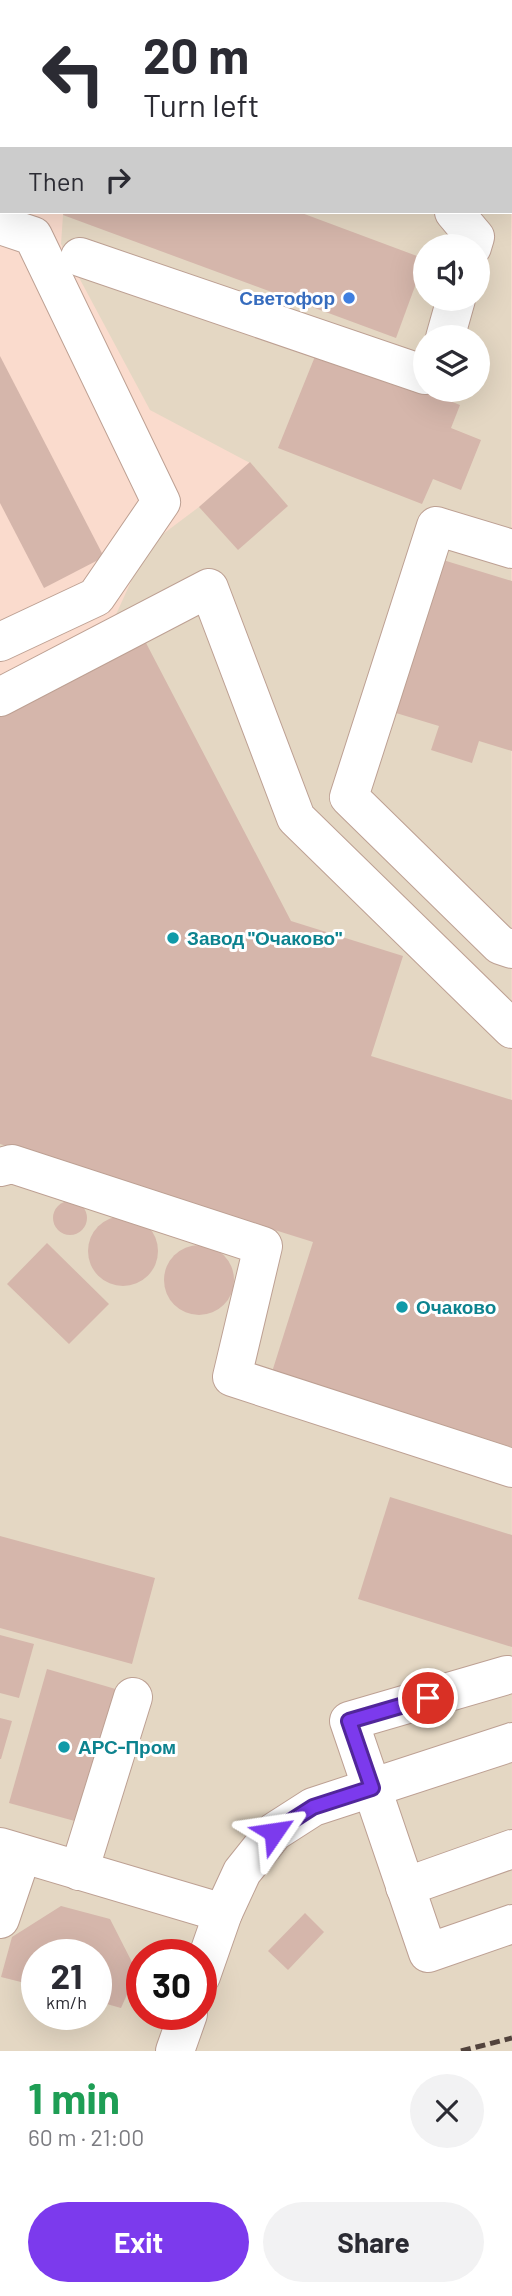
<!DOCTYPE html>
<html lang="en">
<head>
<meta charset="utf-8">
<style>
	body { margin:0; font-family:Barlow,sans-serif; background:#f2f2f3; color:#2b2b33; height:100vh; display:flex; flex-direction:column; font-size:26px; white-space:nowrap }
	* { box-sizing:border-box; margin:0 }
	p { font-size:23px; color:#7c7c81 }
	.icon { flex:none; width:38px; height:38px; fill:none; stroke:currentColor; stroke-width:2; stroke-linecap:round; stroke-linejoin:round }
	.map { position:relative; height:2051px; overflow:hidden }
	.panel { display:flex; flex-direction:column; background:#fff; flex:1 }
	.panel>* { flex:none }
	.hud { position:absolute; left:0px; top:0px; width:513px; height:214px; box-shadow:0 7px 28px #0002; background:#fff; color:#2b2b33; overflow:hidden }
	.controls { position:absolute; left:413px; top:234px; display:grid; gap:14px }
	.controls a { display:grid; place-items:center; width:77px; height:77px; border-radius:50%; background:#fff; box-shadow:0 7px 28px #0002; font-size:35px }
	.speed { position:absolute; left:21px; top:1939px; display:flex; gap:14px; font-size:35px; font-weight:700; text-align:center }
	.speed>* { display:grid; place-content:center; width:91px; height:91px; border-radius:50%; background:#fff; box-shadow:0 7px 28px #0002; line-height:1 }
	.speed small { font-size:18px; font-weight:400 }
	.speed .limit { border:10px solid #d22; background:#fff; color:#111 }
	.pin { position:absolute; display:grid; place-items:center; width:60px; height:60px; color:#fff; margin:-30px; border:4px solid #fff; border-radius:50%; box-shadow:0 2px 7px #0007 }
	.me { position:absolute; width:77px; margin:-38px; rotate:58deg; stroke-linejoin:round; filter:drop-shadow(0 0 5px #0008) }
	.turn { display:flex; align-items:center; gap:24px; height:147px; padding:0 28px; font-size:32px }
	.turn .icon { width:91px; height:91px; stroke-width:2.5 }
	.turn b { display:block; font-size:49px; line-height:60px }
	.then { display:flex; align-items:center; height:66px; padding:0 28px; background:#0003; gap:14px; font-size:26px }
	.round { display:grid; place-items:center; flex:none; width:74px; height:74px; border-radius:37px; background:#f2f2f3 }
	.headline { display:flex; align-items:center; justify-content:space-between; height:119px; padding:0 28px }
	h1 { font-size:42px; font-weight:700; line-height:52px; color:#1e9e55 }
	.button { display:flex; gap:14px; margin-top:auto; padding:14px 28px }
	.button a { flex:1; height:80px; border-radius:42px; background:#7c3aed; color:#fff; font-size:28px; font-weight:700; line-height:80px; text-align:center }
	.button a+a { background:#f2f2f3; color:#2b2b33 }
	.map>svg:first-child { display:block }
	.industrial { fill:#e4d7c3; fill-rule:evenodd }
	.building { fill:#d5b6ab }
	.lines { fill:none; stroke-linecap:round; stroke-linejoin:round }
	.minor-casing { stroke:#bda093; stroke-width:40 }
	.minor { stroke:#fff; stroke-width:38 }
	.rail { stroke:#52433d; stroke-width:5; stroke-dasharray:10 5; stroke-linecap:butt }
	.route-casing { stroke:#51269a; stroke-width:18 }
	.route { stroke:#7c3aed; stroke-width:12 }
	.shop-dot { fill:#3f7fe0; stroke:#fff; stroke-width:2.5 }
	.culture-dot { fill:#0f9aa8; stroke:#fff; stroke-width:2.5 }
	.labels { text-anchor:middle; stroke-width:6; stroke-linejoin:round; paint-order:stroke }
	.shop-label { font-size:19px; font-weight:bold; fill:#366cbe; stroke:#fff; text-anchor:end }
	.culture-label { font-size:19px; font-weight:bold; fill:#0d838f; stroke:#fff; text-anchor:start }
</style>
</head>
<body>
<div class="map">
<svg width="512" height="2051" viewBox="0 0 512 2051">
	<rect width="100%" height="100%" fill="#fadbcd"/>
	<g class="industrial">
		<polygon points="0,0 450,0 455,2 2,2 2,141"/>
		<path d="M511,20L512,2051H0V675L114,619L147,546L199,507L250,463L150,410L61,244L63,215L64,212H511ZM425,247H478V299H425ZM425,338H478V390H425ZM37,1955H96V2014H37ZM142,1955H201V2014H142Z"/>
	</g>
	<g class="building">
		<polygon points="64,212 299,212 425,259 396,338 63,215"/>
		<polygon points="318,349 460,405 451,428 481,440 461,490 433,479 422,504 278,448"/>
		<polygon points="0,356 104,557 44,588 0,503"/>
		<polygon points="250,462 288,506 238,550 199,507"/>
		<polygon points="443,560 512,581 512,751 479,741 472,763 431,750 439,726 396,713"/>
		<polygon points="145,641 291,921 403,956 371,1056 512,1100 512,1447 272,1372 313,1242 0,1144 0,717"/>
		<circle cx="70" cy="1218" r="17"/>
		<circle cx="123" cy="1251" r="35"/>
		<polygon points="47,1243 109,1304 69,1344 7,1284"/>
		<circle cx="199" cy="1280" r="35"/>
		<polygon points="390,1497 512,1535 512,1647 358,1599"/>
		<polygon points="0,1536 155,1578 132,1664 0,1628"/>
		<polygon points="0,1635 34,1644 19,1698 0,1693"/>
		<polygon points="47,1669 119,1690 82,1823 9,1803"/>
		<polygon points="0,1718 12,1721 1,1759 0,1759"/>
		<polygon points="61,1906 110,1919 137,1972 121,2008 96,2001 96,1955 37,1955 37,1986 1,1977 12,1937"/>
		<polygon points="305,1913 324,1932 288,1970 268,1951"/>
	</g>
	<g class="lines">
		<defs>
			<g id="minor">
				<polyline points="444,2 445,0"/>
				<polyline points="0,19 2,20"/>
				<polyline points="454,212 475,237 472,247"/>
				<polyline points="0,225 33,236 161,502 96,597 0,642"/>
				<polyline points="80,257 425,375"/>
				<polyline points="445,338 456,299"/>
				<polyline points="512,549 436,526 349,797 500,945 512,949"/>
				<polyline points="0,697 209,588 296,818 512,1029"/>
				<polyline points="0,1167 12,1164 263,1246 232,1377 512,1468"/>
				<polyline points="507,1675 349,1721 428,1953 512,1924"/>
				<polyline points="0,1847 223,1913"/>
				<polyline points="79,1871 133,1697"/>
				<polyline points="405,1887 512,1849"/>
				<polyline points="0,1919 22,1854"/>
				<polyline points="201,1976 223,1913 242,1872 274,1832 313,1807 512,1742"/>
				<polyline points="175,2051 188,2014"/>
			</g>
		</defs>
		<use href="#minor" class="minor-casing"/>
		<use href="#minor" class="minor"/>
		<polyline class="rail" points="461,2051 512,2038"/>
	</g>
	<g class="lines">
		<defs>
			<polyline id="route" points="274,1832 313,1807 372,1788 349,1721 428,1698"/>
		</defs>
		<use href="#route" class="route-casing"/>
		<use href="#route" class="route"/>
	</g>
	<circle class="shop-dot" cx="349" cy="298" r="7"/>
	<g class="culture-dot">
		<circle cx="173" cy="938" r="7"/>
		<circle cx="402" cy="1307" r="7"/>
		<circle cx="64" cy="1747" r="7"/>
	</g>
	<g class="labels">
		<g class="shop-label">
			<text x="335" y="305">Светофор</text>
		</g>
		<g class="culture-label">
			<text x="187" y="945">Завод "Очаково"</text>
			<text x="416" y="1314">Очаково</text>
			<text x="78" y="1754">АРС-Пром</text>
		</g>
	</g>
</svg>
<div class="controls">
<a><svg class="icon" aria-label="sound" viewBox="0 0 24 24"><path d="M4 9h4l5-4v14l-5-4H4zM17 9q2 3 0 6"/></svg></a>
<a><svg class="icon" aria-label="layers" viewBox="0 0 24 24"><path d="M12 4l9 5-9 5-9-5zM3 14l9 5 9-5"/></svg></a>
</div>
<div class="speed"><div>21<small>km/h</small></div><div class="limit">30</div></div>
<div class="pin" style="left:428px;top:1698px;background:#d93025"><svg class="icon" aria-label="arrive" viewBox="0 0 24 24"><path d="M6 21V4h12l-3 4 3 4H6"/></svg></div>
<svg class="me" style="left:274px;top:1832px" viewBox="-20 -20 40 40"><path d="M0-17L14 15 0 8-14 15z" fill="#7c3aed" stroke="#fff" stroke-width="4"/></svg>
<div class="hud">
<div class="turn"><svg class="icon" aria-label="left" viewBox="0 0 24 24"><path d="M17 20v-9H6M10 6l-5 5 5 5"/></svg><div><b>20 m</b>Turn left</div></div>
<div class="then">Then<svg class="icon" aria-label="right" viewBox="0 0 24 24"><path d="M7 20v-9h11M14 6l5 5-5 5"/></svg></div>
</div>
</div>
<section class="panel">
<div class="headline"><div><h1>1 min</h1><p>60 m · 21:00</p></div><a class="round"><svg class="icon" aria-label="close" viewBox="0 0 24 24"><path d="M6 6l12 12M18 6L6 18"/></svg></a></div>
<div class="button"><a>Exit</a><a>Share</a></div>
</section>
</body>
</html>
